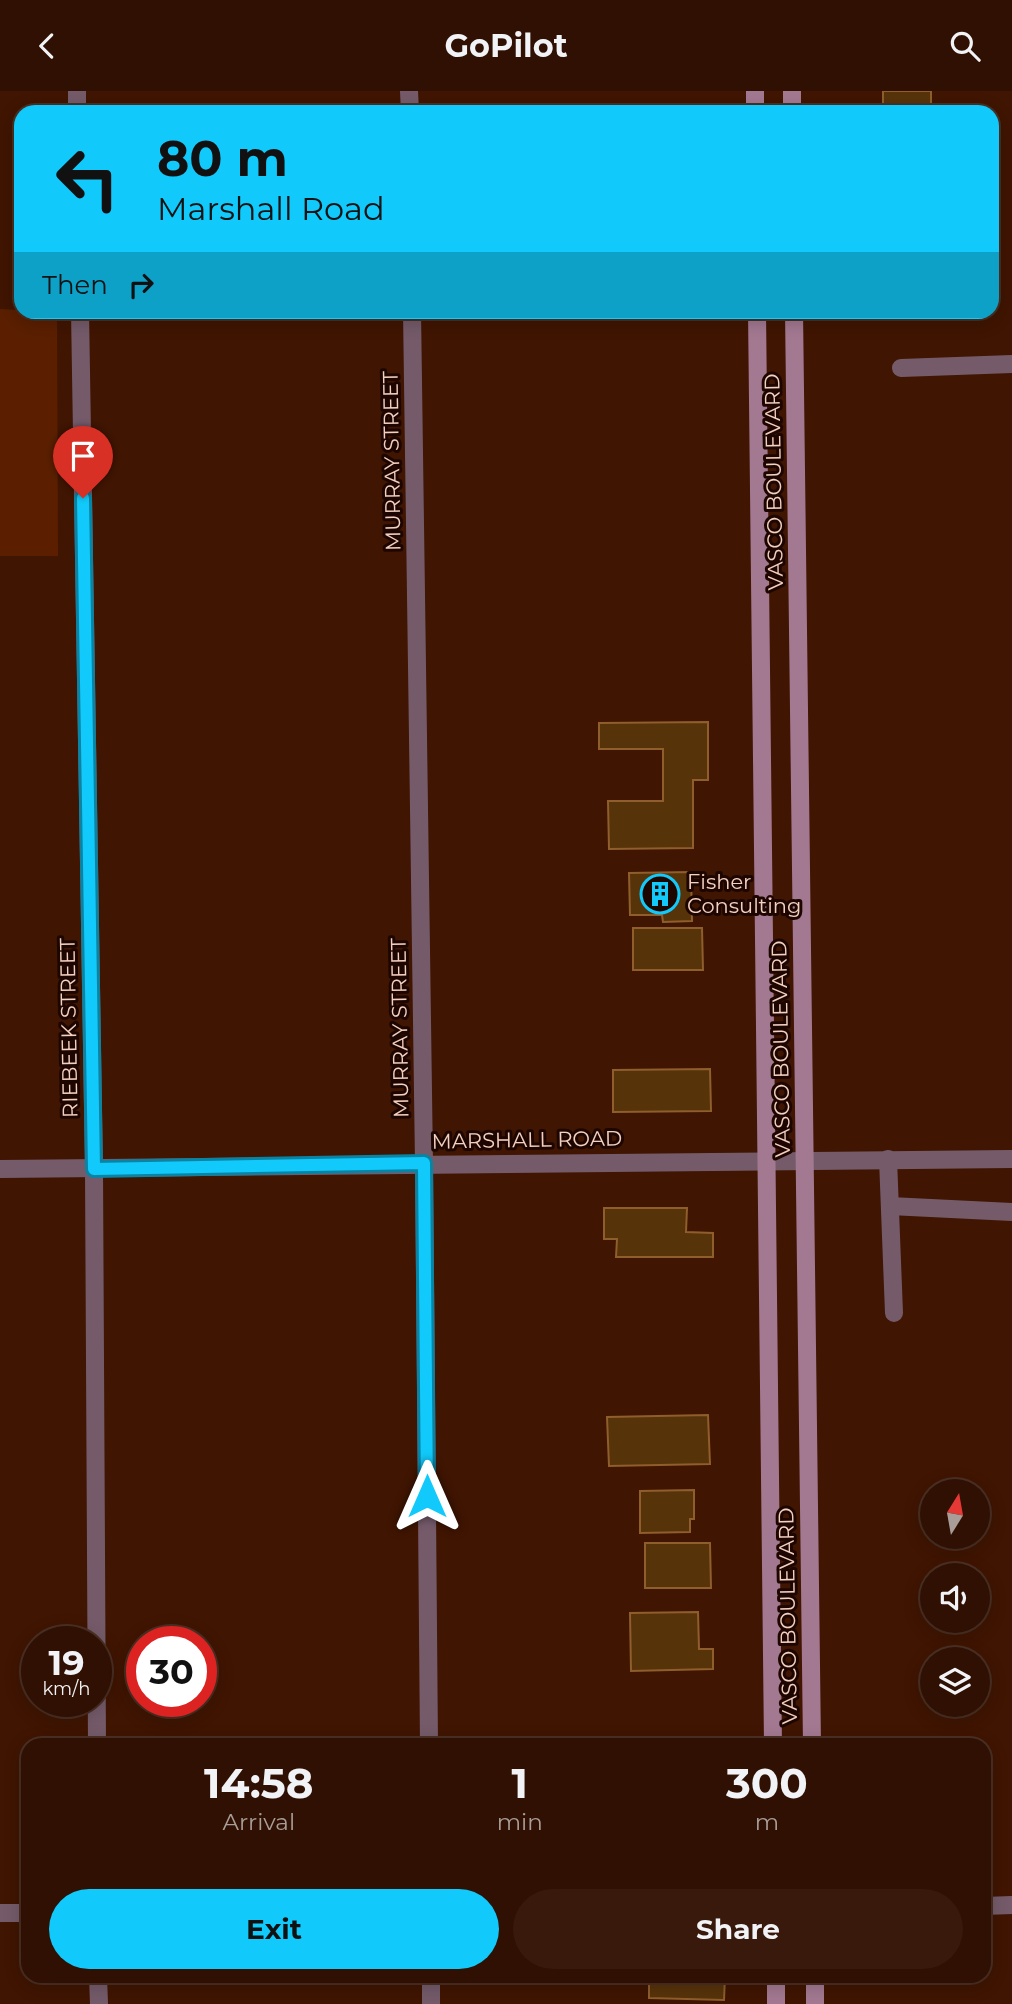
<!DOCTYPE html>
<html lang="en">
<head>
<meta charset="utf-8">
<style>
	body { margin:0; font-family:Montserrat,sans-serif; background:#38190c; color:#f1f3f6; height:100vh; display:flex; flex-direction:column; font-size:26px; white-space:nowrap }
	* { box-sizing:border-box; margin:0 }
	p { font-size:23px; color:#a89d99 }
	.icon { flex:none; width:38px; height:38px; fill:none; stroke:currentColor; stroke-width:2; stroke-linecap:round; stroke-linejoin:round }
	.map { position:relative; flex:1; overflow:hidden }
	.details { position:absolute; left:21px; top:1647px; width:970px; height:245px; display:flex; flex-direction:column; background:#301002; border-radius:21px; box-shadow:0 4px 18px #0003,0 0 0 2px #4b3024 }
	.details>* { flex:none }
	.hud { position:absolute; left:14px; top:14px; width:985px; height:214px; border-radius:21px; box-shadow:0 4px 18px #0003,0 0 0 2px #4b3024; background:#11cafb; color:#111; overflow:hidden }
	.needle { width:46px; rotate:11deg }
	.fabs { position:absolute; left:920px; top:1388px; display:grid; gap:14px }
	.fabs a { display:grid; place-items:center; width:70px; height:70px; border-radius:50%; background:#301002; box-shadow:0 4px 18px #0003,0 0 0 2px #4b3024; font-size:35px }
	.speed { position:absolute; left:21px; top:1535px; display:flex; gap:14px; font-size:35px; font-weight:700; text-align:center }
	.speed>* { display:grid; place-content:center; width:91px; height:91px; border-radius:50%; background:#301002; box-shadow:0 4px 18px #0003,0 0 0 2px #4b3024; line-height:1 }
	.speed small { font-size:18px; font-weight:400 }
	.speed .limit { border:10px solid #d22; background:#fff; color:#111 }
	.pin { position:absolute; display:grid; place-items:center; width:60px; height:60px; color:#fff; margin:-72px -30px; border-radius:50% 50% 50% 0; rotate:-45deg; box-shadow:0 0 7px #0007 }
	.pin .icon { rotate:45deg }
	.me { position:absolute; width:77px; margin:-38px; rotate:0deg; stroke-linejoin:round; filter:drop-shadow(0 0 5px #0008) }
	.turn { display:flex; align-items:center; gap:24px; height:147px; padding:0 28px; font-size:32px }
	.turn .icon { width:91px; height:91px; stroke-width:2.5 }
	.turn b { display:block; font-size:49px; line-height:60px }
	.then { display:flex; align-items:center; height:66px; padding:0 28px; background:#0003; gap:14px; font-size:26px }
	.eta { display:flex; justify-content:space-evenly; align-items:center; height:119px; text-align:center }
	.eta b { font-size:42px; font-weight:700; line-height:49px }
	.button { display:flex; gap:14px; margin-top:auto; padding:14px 28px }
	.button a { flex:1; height:80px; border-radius:42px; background:#11cafb; color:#111; font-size:28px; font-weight:700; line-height:80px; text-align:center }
	.button a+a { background:#38190c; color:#f1f3f6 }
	header { display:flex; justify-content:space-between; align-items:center; height:91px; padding:0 28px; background:#301002; font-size:32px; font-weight:700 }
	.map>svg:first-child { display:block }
	.green { fill:#5b1f00 }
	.building { fill:#57330a; stroke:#8f5e2c; stroke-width:2 }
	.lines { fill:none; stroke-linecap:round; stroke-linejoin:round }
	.service { stroke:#755b6a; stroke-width:18 }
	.minor { stroke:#755b6a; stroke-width:18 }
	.secondary { stroke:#a37991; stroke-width:18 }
	.route-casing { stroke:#0b83a3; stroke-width:18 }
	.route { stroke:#11cafb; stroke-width:12 }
	.labels { text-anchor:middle; stroke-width:6; stroke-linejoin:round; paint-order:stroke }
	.street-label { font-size:21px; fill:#f4d0c1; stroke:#1d0600 }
	.poi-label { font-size:21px; fill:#f4d0c1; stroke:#1d0600; text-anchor:start }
</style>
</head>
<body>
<header><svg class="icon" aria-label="back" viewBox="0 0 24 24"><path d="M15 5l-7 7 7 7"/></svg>GoPilot<svg class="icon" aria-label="search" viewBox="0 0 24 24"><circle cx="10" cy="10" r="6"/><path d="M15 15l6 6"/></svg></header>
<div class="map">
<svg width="1012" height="1913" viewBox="0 0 1012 1913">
	<rect width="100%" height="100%" fill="#401502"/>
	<polygon class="green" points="0,218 57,221 58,465 0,465"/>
	<g class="building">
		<rect x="883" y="0" width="48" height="21"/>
		<polygon points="708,631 708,689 693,689 693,757 609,758 608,710 663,710 663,658 599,658 599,632"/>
		<polygon points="691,781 692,830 663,831 662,824 630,824 629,782"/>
		<polygon points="633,837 702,837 703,879 633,879"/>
		<polygon points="710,978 711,1020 613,1021 613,979"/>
		<polygon points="604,1117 687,1117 686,1141 713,1142 713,1166 616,1166 617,1148 604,1148"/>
		<polygon points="708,1324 710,1373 609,1375 607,1326"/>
		<polygon points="694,1399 694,1428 690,1428 690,1441 640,1442 640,1400"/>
		<polygon points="645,1452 710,1452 711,1497 645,1497"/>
		<polygon points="698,1521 699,1558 713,1558 713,1578 631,1580 630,1522"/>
		<polygon points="649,1885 725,1885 724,1909 649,1907"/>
	</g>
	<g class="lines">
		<g class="service">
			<polyline points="888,1068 894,1222"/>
			<polyline points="890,1115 1012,1121"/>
		</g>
		<g class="minor">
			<polyline points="77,0 77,21"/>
			<polyline points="409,0 410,21"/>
			<polyline points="80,220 94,1078 97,1654"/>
			<polyline points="412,220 424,1072 429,1654"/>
			<polyline points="901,277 1012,273"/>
			<polyline points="0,1078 1012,1068"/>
			<polyline points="984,1815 1012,1814"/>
			<polyline points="0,1822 28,1822"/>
			<polyline points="98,1885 99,1913"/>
			<polyline points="431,1885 431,1913"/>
		</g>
		<g class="secondary">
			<polyline points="755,0 755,21"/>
			<polyline points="792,0 792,21"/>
			<polyline points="757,220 773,1654"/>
			<polyline points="794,220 812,1654"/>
			<polyline points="776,1885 776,1913"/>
			<polyline points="815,1885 815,1913"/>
		</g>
	</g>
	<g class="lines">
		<defs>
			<polyline id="route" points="83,407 94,1078 424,1072 427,1405"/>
		</defs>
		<use href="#route" class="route-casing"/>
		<use href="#route" class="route"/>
	</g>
	<defs>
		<symbol id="building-ring" viewBox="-11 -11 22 22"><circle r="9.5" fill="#1d0600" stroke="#11cafb" stroke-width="1.5"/><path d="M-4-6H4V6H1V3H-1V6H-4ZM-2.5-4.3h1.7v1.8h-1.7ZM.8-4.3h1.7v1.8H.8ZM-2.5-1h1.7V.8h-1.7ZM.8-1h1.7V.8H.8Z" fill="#11cafb"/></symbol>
	</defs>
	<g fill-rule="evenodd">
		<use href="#building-ring" x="638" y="781" width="44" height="44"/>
	</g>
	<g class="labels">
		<g class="street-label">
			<text transform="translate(392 370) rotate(-91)" y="7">MURRAY STREET</text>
			<text transform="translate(774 391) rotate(-91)" y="7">VASCO BOULEVARD</text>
			<text transform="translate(69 937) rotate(-91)" y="7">RIEBEEK STREET</text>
			<text transform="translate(400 937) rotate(-91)" y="7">MURRAY STREET</text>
			<text transform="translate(781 958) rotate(-91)" y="7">VASCO BOULEVARD</text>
			<text transform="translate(527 1049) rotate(-1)" y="7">MARSHALL ROAD</text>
			<text transform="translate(788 1525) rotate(-91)" y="7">VASCO BOULEVARD</text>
		</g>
		<g class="poi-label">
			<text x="687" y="798">Fisher<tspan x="687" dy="24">Consulting</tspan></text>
		</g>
	</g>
</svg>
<div class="fabs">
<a><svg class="needle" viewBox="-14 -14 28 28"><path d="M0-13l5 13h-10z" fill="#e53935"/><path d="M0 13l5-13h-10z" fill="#a89d99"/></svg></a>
<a><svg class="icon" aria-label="sound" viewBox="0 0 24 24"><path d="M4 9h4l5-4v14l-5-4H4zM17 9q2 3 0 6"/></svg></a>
<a><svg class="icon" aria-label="layers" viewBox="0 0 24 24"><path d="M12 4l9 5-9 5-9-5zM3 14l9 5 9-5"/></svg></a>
</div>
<div class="speed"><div>19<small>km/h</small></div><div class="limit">30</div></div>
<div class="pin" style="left:83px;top:407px;background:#d93025"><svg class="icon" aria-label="arrive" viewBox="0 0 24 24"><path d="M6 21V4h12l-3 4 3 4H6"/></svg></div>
<svg class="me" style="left:427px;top:1405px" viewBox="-20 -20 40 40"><path d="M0-17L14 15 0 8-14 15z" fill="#11cafb" stroke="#fff" stroke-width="4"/></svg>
<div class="hud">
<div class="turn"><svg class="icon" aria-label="left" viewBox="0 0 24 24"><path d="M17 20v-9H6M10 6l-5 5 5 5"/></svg><div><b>80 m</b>Marshall Road</div></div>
<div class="then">Then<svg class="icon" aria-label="right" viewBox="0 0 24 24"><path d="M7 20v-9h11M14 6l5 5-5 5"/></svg></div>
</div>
<section class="details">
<div class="eta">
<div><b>14:58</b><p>Arrival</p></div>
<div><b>1</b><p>min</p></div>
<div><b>300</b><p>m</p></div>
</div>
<div class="button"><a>Exit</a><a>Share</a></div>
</section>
</div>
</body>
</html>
